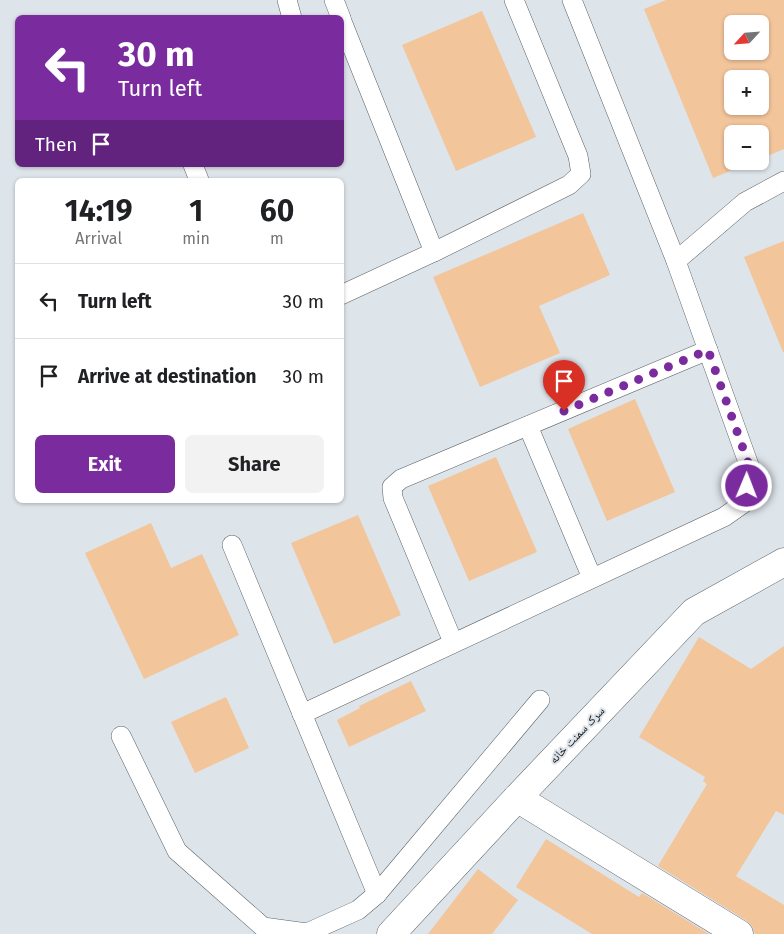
<!DOCTYPE html>
<html lang="en">
<head>
<meta charset="utf-8">
<style>
	body { margin:0; font-family:"Fira Sans","Noto Naskh Arabic",sans-serif; background:#f2f2f2; color:#202124; height:100vh; display:flex; flex-direction:column; font-size:19px; white-space:nowrap }
	* { box-sizing:border-box; margin:0 }
	p { font-size:16px; color:#757577 }
	.icon { flex:none; width:28px; height:28px; fill:none; stroke:currentColor; stroke-width:2; stroke-linecap:round; stroke-linejoin:round }
	.map { position:relative; flex:1; overflow:hidden }
	.panel { position:absolute; left:15px; top:178px; width:329px; height:325px; display:flex; flex-direction:column; background:#fff; border-radius:8px; box-shadow:0 1px 4px #0004 }
	.panel>* { flex:none }
	.top-card { position:absolute; left:15px; top:15px; width:329px; height:152px; border-radius:8px; box-shadow:0 1px 4px #0004; background:#7a2c9e; color:#fff; overflow:hidden }
	.needle { width:32px; rotate:244deg }
	.buttons { position:absolute; left:724px; top:15px; display:grid; gap:10px }
	.buttons a { display:grid; place-items:center; width:45px; height:45px; border-radius:8px; background:#fff; box-shadow:0 1px 4px #0004; font-size:25px }
	.pin { position:absolute; display:grid; place-items:center; width:42px; height:42px; color:#fff; margin:-51px -21px; border-radius:50% 50% 50% 0; rotate:-45deg; box-shadow:0 0 5px #0007 }
	.pin .icon { rotate:45deg }
	.me { position:absolute; width:55px; margin:-28px; rotate:1deg; stroke-linejoin:round; filter:drop-shadow(0 0 4px #0008) }
	.turn { display:flex; align-items:center; gap:18px; height:105px; padding:0 20px; font-size:22px }
	.turn .icon { width:65px; height:65px; stroke-width:2.5 }
	.turn b { display:block; font-size:35px; line-height:42px }
	.then { display:flex; align-items:center; height:48px; padding:0 20px; background:#0003; gap:10px; font-size:19px }
	.eta { display:flex; justify-content:space-evenly; align-items:center; height:85px; text-align:center }
	.eta b { font-size:30px; font-weight:700; line-height:35px }
	.cta { display:flex; gap:10px; margin-top:auto; padding:10px 20px }
	.cta a { flex:1; height:58px; border-radius:8px; background:#7a2c9e; color:#fff; font-size:20px; font-weight:700; line-height:58px; text-align:center }
	.cta a+a { background:#f2f2f2; color:#202124 }
	ul { padding:0; list-style:none }
	li { display:flex; align-items:center; gap:15px; height:75px; padding:0 20px; border-top:1px solid #e0e0e0 }
	li div { flex:1 }
	li b { display:block; font-size:19px }
	li em { font-style:normal }
	.map>svg:first-child { display:block }
	.building { fill:#f3c59b; fill-rule:evenodd }
	.lines { fill:none; stroke-linecap:round; stroke-linejoin:round }
	.service-casing { stroke:#5b6267; stroke-width:20 }
	.minor-casing { stroke:#5b6267; stroke-width:29 }
	.tertiary-casing { stroke:#5b6267; stroke-width:29 }
	.service { stroke:#fff; stroke-width:19 }
	.minor { stroke:#fff; stroke-width:28 }
	.tertiary { stroke:#fff; stroke-width:28 }
	.route { stroke:#7a2c9e; stroke-width:9; stroke-dasharray:0 16.2 }
	.labels { text-anchor:middle; stroke-width:4; stroke-linejoin:round; paint-order:stroke }
	.street-label { font-size:12px; fill:#101315; stroke:#dde4ea }
</style>
</head>
<body>
<div class="map">
<svg width="784" height="934" viewBox="0 0 784 934">
	<rect width="100%" height="100%" fill="#dde4ea"/>
	<g class="building">
		<path d="M666,0H784V149L760,159V134H732V161H755L713,178L644,9ZM732,24H760V51H732ZM732,79H760V106H732Z"/>
		<polygon points="482,11 536,137 456,171 402,45"/>
		<polygon points="583,213 610,275 539,306 560,353 480,387 433,277"/>
		<polygon points="784,241 784,352 783,352 744,257"/>
		<polygon points="635,399 675,492 607,521 568,429"/>
		<polygon points="496,457 537,552 469,581 428,486"/>
		<polygon points="358,515 401,615 334,644 291,543"/>
		<polygon points="151,523 171,568 202,554 239,635 144,679 85,553"/>
		<polygon points="699,637 751,669 784,646 784,815 776,811 736,876 784,905 784,934 755,934 752,926 747,921 658,866 707,784 703,781 705,777 639,737"/>
		<polygon points="411,681 426,711 349,747 337,720 360,708 359,706"/>
		<polygon points="226,697 249,748 195,773 171,722"/>
		<polygon points="546,839 639,897 642,893 709,934 592,934 516,887"/>
		<polygon points="478,869 518,900 492,934 428,934"/>
	</g>
	<g class="lines">
		<defs>
			<g id="service">
				<polyline points="287,0 292,18"/>
				<polyline points="334,0 341,18"/>
				<polyline points="341,19 434,252"/>
				<polyline points="193,165 199,180"/>
				<polyline points="676,261 745,202 784,181"/>
				<polyline points="341,295 434,252 569,185 581,174 578,156 514,0"/>
				<polyline points="528,426 592,578"/>
				<polyline points="232,545 377,894"/>
				<polyline points="453,642 393,498 392,487 401,479 708,350"/>
				<polyline points="302,714 724,517 744,503 750,468 676,261 572,0"/>
				<polyline points="121,736 177,851 263,927 307,933 358,910 377,894 540,700"/>
			</g>
			<polyline id="minor" points="517,798 739,934"/>
			<polyline id="tertiary" points="391,934 517,798 694,612 784,562"/>
		</defs>
		<use href="#service" class="service-casing"/>
		<use href="#minor" class="minor-casing"/>
		<use href="#tertiary" class="tertiary-casing"/>
		<use href="#service" class="service"/>
		<use href="#minor" class="minor"/>
		<use href="#tertiary" class="tertiary"/>
	</g>
	<g class="lines">
		<polyline class="route" points="564,411 708,350 750,468 747,486"/>
	</g>
	<g class="labels">
		<g class="street-label">
			<text transform="translate(577 735) rotate(-46)" y="4">سرک سمنت خانه</text>
		</g>
	</g>
</svg>
<div class="buttons">
<a><svg class="needle" viewBox="-14 -14 28 28"><path d="M0-13l5 13h-10z" fill="#e53935"/><path d="M0 13l5-13h-10z" fill="#757577"/></svg></a>
<a>+</a>
<a>−</a>
</div>
<div class="pin" style="left:564px;top:411px;background:#d93025"><svg class="icon" aria-label="arrive" viewBox="0 0 24 24"><path d="M6 21V4h12l-3 4 3 4H6"/></svg></div>
<svg class="me" style="left:747px;top:486px" viewBox="-20 -20 40 40"><circle r="17" fill="#7a2c9e" stroke="#fff" stroke-width="3"/><path d="M0-11L8 9 0 5-8 9z" fill="#fff"/></svg>
<div class="top-card">
<div class="turn"><svg class="icon" aria-label="left" viewBox="0 0 24 24"><path d="M17 20v-9H6M10 6l-5 5 5 5"/></svg><div><b>30 m</b>Turn left</div></div>
<div class="then">Then<svg class="icon" aria-label="arrive" viewBox="0 0 24 24"><path d="M6 21V4h12l-3 4 3 4H6"/></svg></div>
</div>
<section class="panel">
<div class="eta">
<div><b>14:19</b><p>Arrival</p></div>
<div><b>1</b><p>min</p></div>
<div><b>60</b><p>m</p></div>
</div>
<ul>
<li><svg class="icon" aria-label="left" viewBox="0 0 24 24"><path d="M17 20v-9H6M10 6l-5 5 5 5"/></svg><div><b>Turn left</b></div><em>30 m</em></li>
<li><svg class="icon" aria-label="arrive" viewBox="0 0 24 24"><path d="M6 21V4h12l-3 4 3 4H6"/></svg><div><b>Arrive at destination</b></div><em>30 m</em></li>
</ul>
<div class="cta"><a>Exit</a><a>Share</a></div>
</section>
</div>
</body>
</html>
